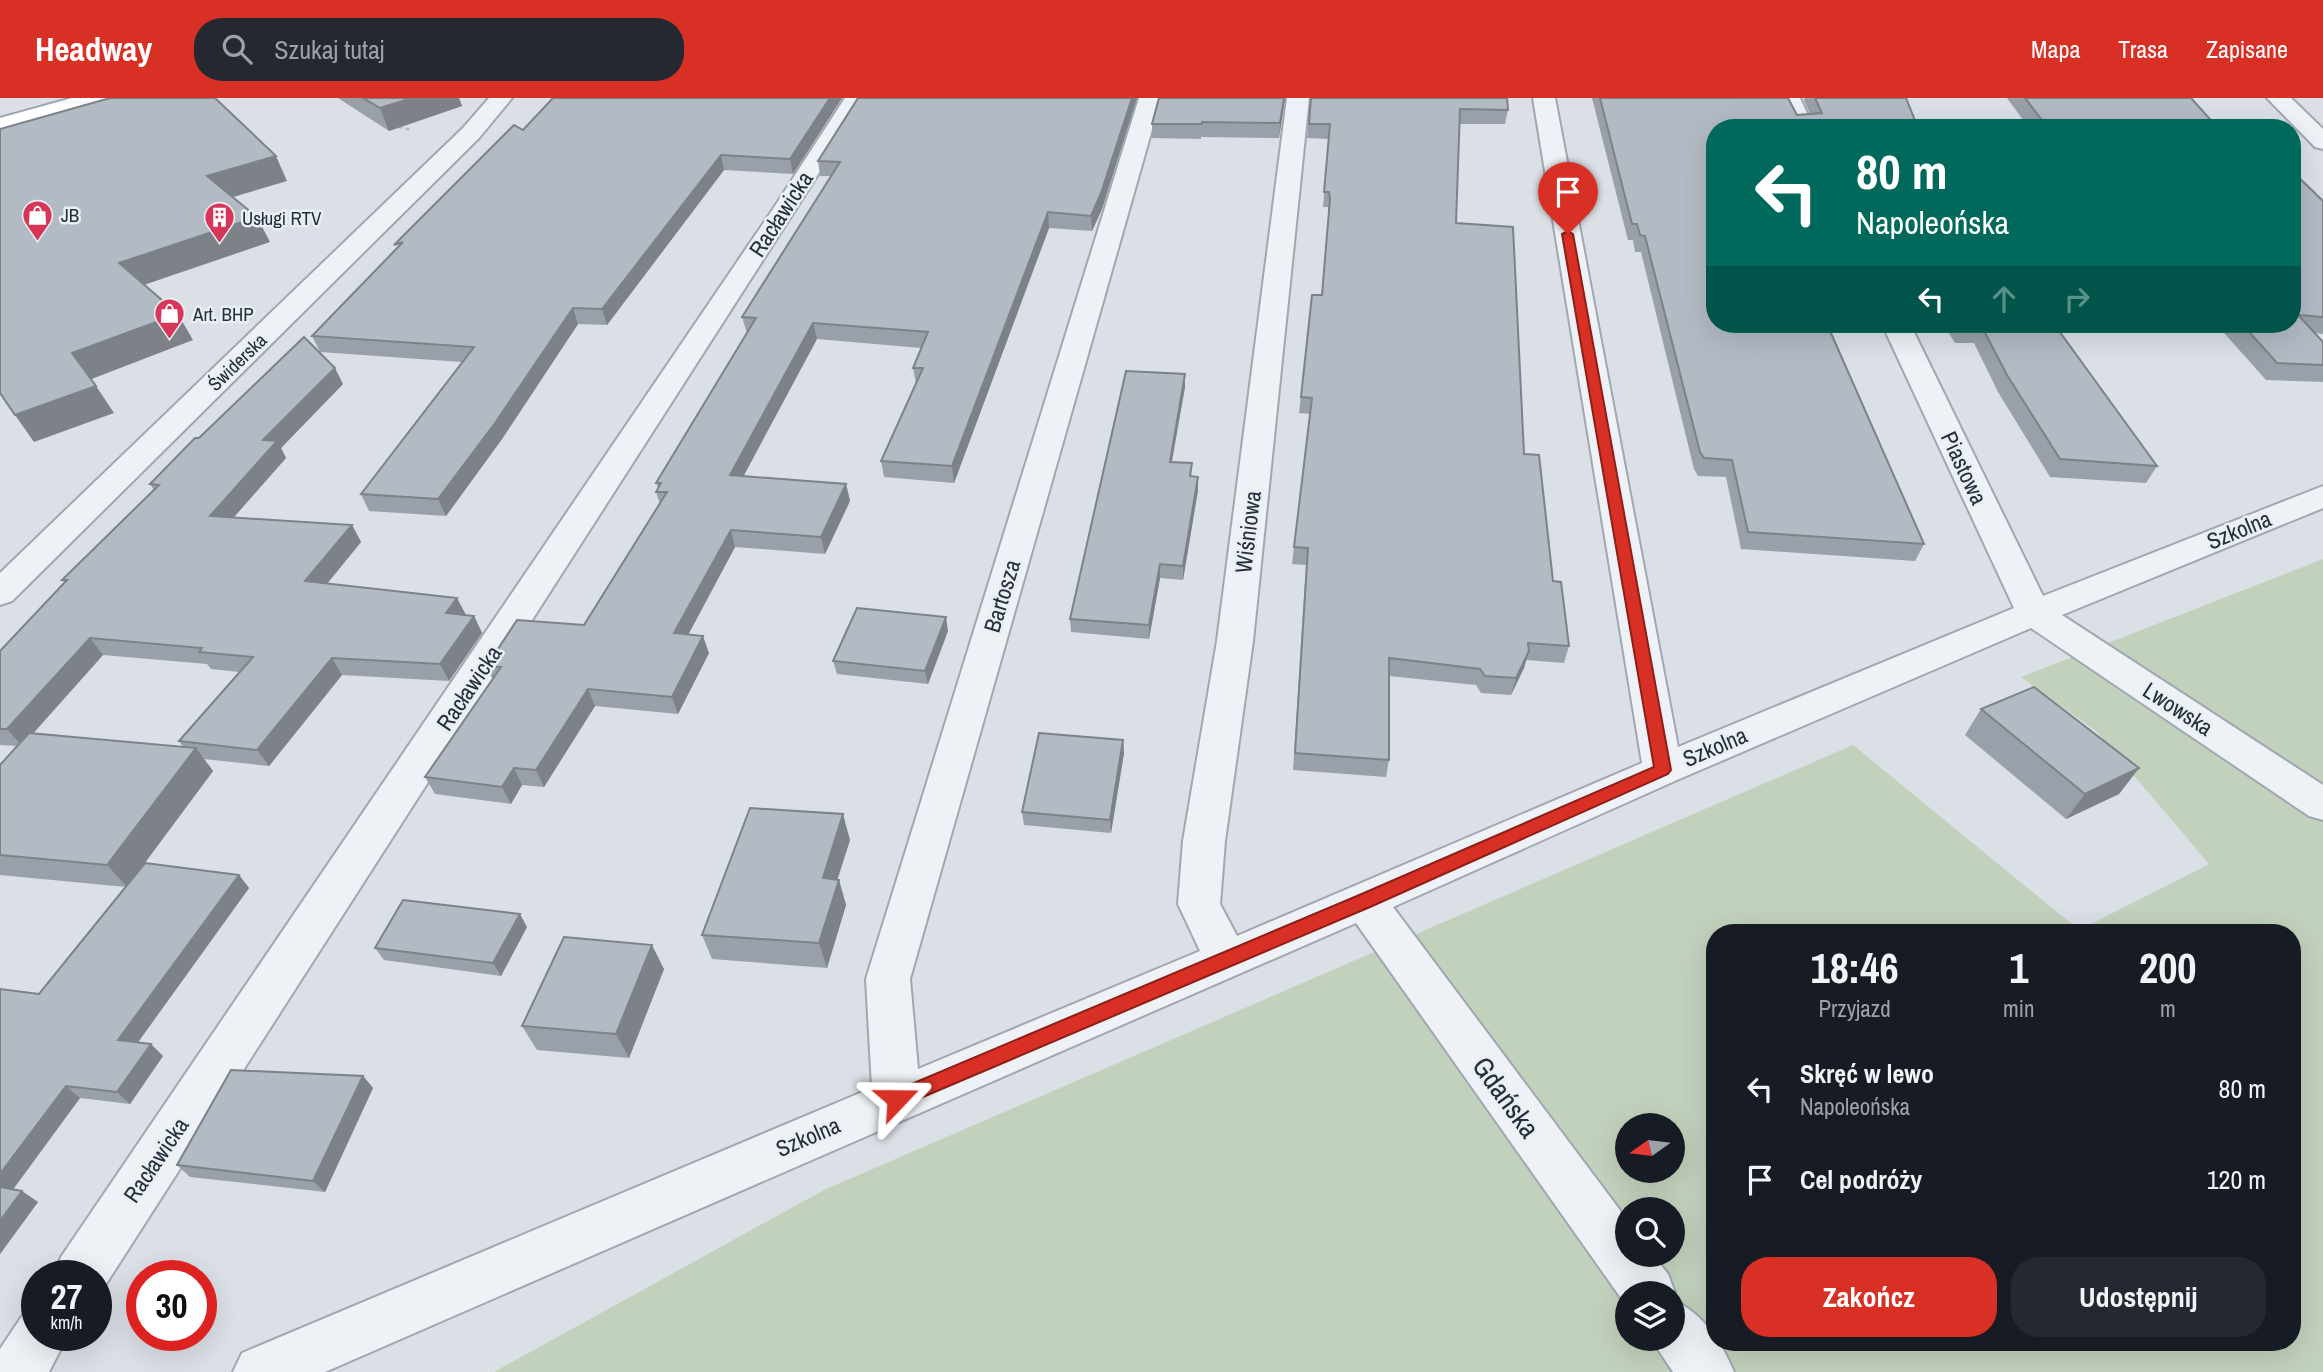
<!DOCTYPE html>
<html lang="pl">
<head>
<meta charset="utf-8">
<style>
	body { margin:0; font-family:"Archivo Narrow",sans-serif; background:#242831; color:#f1f3f6; height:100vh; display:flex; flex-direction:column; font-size:26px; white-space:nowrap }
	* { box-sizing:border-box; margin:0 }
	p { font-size:23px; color:#9ea1a6 }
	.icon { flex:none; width:38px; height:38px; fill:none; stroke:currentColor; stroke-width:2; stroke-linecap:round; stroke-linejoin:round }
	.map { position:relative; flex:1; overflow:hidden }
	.drawer { position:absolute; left:1706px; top:826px; width:595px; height:427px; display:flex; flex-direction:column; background:#171b24; border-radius:28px; box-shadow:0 7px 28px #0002 }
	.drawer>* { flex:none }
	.top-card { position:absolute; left:1706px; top:21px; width:595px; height:214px; border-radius:28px; box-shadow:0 7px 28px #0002; background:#00695c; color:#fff; overflow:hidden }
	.needle { width:46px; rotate:256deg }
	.fabs { position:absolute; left:1615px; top:1015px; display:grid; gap:14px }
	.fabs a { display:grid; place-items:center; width:70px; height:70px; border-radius:50%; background:#171b24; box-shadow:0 7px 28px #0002; font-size:35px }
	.speed { position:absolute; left:21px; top:1162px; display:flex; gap:14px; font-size:35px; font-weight:700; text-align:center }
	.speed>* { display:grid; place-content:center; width:91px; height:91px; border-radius:50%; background:#171b24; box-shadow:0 7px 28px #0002; line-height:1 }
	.speed small { font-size:18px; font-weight:400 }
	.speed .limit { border:10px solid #d22; background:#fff; color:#111 }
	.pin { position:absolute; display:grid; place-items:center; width:60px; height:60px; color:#fff; margin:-72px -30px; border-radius:50% 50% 50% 0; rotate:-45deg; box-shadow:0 0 7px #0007 }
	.pin .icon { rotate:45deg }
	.me { position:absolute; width:77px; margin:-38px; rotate:67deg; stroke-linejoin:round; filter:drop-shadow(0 0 5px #0008) }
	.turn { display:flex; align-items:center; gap:24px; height:147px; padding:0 35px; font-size:32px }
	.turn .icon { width:91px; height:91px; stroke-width:2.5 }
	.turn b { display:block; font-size:49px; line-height:60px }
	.lanes { display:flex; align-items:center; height:66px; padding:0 35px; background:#0003; justify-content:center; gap:35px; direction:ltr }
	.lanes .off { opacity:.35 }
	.eta { display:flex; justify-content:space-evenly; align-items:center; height:119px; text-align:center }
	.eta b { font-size:42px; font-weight:800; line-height:49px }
	.button { display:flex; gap:14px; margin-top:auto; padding:14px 35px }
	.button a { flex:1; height:80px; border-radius:28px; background:#d93025; color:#fff; font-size:28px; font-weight:800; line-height:80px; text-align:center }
	.button a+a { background:#242831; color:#f1f3f6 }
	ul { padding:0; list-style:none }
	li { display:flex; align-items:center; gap:21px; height:91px; padding:0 35px }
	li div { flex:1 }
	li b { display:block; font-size:26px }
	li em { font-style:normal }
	header { display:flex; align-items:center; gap:42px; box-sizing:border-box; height:98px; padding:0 35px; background:#d93025; color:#fff }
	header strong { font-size:33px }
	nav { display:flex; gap:38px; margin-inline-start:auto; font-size:24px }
	.search { width:490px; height:63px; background:#242831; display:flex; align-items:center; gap:18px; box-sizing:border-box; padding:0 24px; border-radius:28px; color:#9ea1a6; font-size:26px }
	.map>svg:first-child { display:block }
	.green { fill:#c2d1bc; fill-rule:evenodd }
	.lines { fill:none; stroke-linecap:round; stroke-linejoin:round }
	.minor-casing { stroke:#a0a7b1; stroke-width:4 }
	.major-casing { stroke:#9aa5b3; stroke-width:4 }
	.path { stroke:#b5bbc1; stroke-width:2.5; stroke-dasharray:3.5 3.5; stroke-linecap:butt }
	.minor { fill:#eef1f5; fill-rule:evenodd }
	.major { fill:#fff; fill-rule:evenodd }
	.wall { fill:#99a0a9; fill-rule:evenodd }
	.shaded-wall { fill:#7d8289 }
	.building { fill:#b2bac4; stroke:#7d8289; stroke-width:2 }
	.route { fill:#d93025; stroke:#8d1f18; stroke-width:2 }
	.labels { text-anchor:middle; stroke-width:5; stroke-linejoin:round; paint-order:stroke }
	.far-poi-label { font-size:19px; fill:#242f3d; stroke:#eaeff4; text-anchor:start }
	.far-street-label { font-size:19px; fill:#242f3d; stroke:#eaeff4 }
	.street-label { font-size:23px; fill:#242f3d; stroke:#eaeff4 }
	.near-street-label { font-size:28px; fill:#242f3d; stroke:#eaeff4 }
</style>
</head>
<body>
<header>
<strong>Headway</strong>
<div class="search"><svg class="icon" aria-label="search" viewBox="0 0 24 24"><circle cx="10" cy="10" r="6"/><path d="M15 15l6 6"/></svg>Szukaj tutaj</div>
<nav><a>Mapa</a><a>Trasa</a><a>Zapisane</a></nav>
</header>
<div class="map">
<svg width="2323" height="1274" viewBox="0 0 2323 1274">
	<rect width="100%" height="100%" fill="#dbe0e7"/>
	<path class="green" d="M2323,461V1274H494L824,1092L1853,647L2079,832L2209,766L2097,634L2021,579ZM1715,835H2292V1244H1715ZM1628,1027H1673V1073H1628ZM1628,1111H1673V1157H1628ZM1628,1195H1673V1241H1628Z"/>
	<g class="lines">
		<defs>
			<g id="minor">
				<polygon points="489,0 512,0 479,40 12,503 0,507 0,475 463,30"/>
				<polygon points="845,0 867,0 99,1197 96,1198 96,1178 54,1178 61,1159 773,111"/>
				<polygon points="1139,0 1161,0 910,881 918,971 1200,853 1178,806 1183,743 1217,543 1287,0 1309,0 1253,543 1225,743 1220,806 1237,838 1642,665 1533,0 1555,0 1678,649 2014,510 1882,226 1910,226 2043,498 2323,388 2323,410 2062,517 2323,687 2323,722 2309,718 2031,530 1677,682 1393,809 1628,1123 1628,1157 1653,1157 1668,1176 1675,1195 1673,1201 1673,1195 1628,1195 1628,1210 1356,825 325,1274 233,1274 242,1255 872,990 866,881"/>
				<polygon points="1778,0 1800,0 1814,30 1792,30"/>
				<polygon points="2267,0 2291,0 2323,31 2323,51 2315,49"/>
				<path d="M1673,1202C1703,1215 1722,1245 1734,1274H1673L1651,1241H1673Z"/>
				<polygon points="37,1212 37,1237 68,1237 49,1274 0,1274 0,1251 22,1218"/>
			</g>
			<polygon id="major" points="72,0 107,0 104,5 0,34 0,20"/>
		</defs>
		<use href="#minor" class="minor-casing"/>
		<use href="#major" class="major-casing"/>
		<polyline class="path" points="399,29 411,32"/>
		<use href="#minor" class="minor"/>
		<use href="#major" class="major"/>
	</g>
	<g class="wall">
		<polygon points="338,0 459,0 462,8 389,33"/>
		<polygon points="553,0 842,0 793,76 724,72 607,227 578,226 502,341 446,418 369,413 361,396 462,264 320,254 312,238 523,32"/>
		<polygon points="858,0 1137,0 1102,111 1092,133 1049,130 954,385 884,379 881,363 916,286 913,270 921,250 817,241 743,378 846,386 850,403 825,456 735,449 688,537 709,555 678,616 595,608 544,689 522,687 511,706 435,696 425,679 493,582 486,569 584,527 660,406 656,394 658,390 656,385 747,235 742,219 831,78 820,78 818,63"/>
		<polygon points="1159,0 1285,0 1279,40 1201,39 1201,41 1152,40 1152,26"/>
		<polygon points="1311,0 1508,12 1505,26 1460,26 1456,125 1524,356 1553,483 1569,548 1564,565 1526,562 1524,570 1511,597 1481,595 1476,587 1389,578 1389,662 1386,679 1293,672 1306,467 1292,466 1310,316 1299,315 1312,197 1322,197 1329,116 1328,109 1323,109 1329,41 1307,40"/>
		<polygon points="1592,0 1788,0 1797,17 1810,16 1804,2 1805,0 1815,0 1918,30 1715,30 1924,446 1915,463 1741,451 1726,379 1698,378 1694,371 1641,154 1635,154 1633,142 1628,142"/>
		<polygon points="2007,0 2191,0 2218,30 2029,30"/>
		<polygon points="2323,103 2323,236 2315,235 2323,244 2323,284 2266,282 2216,226 2292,226"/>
		<polygon points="1943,226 2054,226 2157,368 2146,385 2050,379 1998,294 1974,245 1955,245"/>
		<path d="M343,286L281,350L286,360L234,419L352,427L361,444L327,486L465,517L474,518L482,535L449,583L342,577L269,668L204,661L213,673L138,774L239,777L249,790L138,944L163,958L130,1006L80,1000L13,1092L38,1104L0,1156V891L39,896L126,789L0,777V667L18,648L0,647V553L65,485L62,482L154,392L150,386L199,340ZM103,557L207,566L211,571L239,574L179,643L183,649L33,635Z"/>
		<polygon points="1185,289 1172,364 1192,378 1198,379 1198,392 1183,482 1160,480 1149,541 1071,534 1070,521"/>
		<polygon points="948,533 928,586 837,576 833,563"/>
		<polygon points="1981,611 2139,670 2119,696 2066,721 1965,637"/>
		<polygon points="1123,642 1124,655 1111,735 1024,727 1022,714"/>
		<polygon points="850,742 837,781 839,782 846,807 827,870 712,861 702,837"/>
		<polygon points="527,829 501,878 384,862 375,850"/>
		<polygon points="664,871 629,960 537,952 522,928"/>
		<polygon points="363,978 373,990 325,1094 190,1079 177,1067"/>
	</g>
	<g class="shaded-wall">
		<polygon points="412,0 459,0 462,8 389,33 380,10"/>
		<polygon points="830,0 842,0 793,76 790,61"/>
		<polygon points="1132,0 1137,0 1102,111 1092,133 1091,118"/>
		<polygon points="1284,0 1285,0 1279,40 1280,25"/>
		<polygon points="721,57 724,72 607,227 602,211"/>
		<polygon points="276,58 287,83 220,103 207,78"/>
		<polygon points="1048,114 1049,130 954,385 952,368"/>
		<polygon points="257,119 270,144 135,190 119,165"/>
		<polygon points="573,210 578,226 502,341 446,418 438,401"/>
		<polygon points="178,216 193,242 89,282 72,255"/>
		<polygon points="813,225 817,241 735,394 730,377"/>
		<polygon points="335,270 343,286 281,350 286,360 220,435 210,418 263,342"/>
		<polygon points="1185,276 1185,289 1169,377 1170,364"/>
		<polygon points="96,288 114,315 34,344 15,317"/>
		<polygon points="1198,379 1198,392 1183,482 1183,468"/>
		<polygon points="846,386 850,403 825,456 821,439"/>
		<polygon points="352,427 361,444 315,500 305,483"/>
		<polygon points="731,432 735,449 680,552 674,535"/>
		<polygon points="1160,466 1160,480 1149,541 1149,527"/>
		<polygon points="457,500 466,517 446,515"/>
		<polygon points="474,518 482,535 449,583 440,566"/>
		<polygon points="946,519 948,533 928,586 925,573"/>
		<polygon points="703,538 709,555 678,616 672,599"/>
		<polygon points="90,540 103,557 22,648 7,631"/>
		<polygon points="1529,553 1524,570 1511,597 1516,580"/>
		<polygon points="332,560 342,577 269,668 257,652"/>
		<polygon points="588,591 595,608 544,689 536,672"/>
		<polygon points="1123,642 1124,655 1111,735 1110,722"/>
		<polygon points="196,650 213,673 127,789 107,767"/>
		<polygon points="514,670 522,687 511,706 502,689"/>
		<polygon points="2139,670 2119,696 2066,721 2085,696"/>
		<polygon points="843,716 850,742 830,805 823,780"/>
		<polygon points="239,777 249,790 131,954 118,942"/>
		<polygon points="839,782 846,807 827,870 819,845"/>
		<polygon points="520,816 527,829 501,878 493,865"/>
		<polygon points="652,847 664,871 629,960 616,936"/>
		<polygon points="151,946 163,958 130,1006 117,994"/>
		<polygon points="363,978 373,990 325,1094 313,1083"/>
		<polygon points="66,988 80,1000 7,1099 0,1094 0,1076"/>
		<polygon points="22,1093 38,1104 0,1156 0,1123"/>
	</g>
	<g class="building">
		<polygon points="110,0 215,0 276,58 207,78 257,119 119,165 178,216 72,255 96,288 15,317 0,295 0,31"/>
		<polygon points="363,0 412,0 380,10"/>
		<polygon points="553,0 830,0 790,61 721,57 602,211 573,210 495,325 438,401 361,396 474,249 312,238 403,144 394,147 514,27 523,32"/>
		<polygon points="858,0 1132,0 1101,95 1091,118 1048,114 952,368 881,363 923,270 913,270 928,234 813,225 730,377 846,386 821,439 731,432 674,535 703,538 672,599 588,591 536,672 514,670 502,689 425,679 501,569 486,569 517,522 584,527 667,394 656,394 661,385 656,385 756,220 742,219 840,64 818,63"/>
		<polygon points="1159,0 1284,0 1280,25 1202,24 1202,26 1152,26"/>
		<polygon points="1311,0 1507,0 1508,12 1460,11 1456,125 1513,129 1524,356 1539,357 1553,483 1561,484 1569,548 1528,545 1529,553 1516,580 1485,578 1480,571 1389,560 1389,662 1295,655 1308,450 1294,449 1312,300 1301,299 1312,197 1322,197 1330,101 1329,94 1324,94 1330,26 1309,26"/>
		<polygon points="1600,0 1788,0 1797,17 1822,15 1815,0 1906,0 1918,30 1715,30 1715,226 1827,226 1924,446 1748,434 1732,362 1704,360 1700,354 1645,138 1640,137 1637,126 1632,126"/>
		<polygon points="2025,0 2191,0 2218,30 2048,30"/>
		<polygon points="2292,73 2323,103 2323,219 2298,217 2323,244 2323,267 2277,265 2242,226 2292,226"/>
		<polygon points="1961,226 2054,226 2157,368 2060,361 2007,277 1982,229 1963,228"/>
		<polygon points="304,239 335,270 263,342 277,343 210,418 352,427 305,483 457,500 446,515 474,518 440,566 332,560 257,652 179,643 253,559 199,554 202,550 90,540 7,631 0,631 0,553 67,482 62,482 159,387 150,386 195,340 199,340"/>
		<polygon points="1126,273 1185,276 1170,364 1192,365 1190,378 1198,379 1183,468 1160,466 1149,527 1070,521"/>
		<polygon points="857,510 946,519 925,573 833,563"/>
		<polygon points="2034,589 2139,670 2085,696 1981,611"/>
		<polygon points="29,635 196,650 107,767 0,757 0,667"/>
		<polygon points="1039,635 1123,642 1110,722 1022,714"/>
		<polygon points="750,710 843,716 823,780 839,782 819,845 702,837"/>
		<polygon points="145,765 239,777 118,942 151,946 117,994 66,988 0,1076 0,891 39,896"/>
		<polygon points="403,802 520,816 493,865 375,850"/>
		<polygon points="564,839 652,847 616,936 522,928"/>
		<polygon points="231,972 363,978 313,1083 177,1067"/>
		<polygon points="0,1089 22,1093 0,1123"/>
	</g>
	<polygon class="route" points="1568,133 1573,136 1671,672 1668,676 1370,809 904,1007 897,1010 890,1007 887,1001 890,995 1357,798 1654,669 1562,136"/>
	<defs>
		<symbol id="shop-pin" viewBox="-11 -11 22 30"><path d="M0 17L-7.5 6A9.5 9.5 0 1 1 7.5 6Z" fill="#d63658" stroke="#eaeff4"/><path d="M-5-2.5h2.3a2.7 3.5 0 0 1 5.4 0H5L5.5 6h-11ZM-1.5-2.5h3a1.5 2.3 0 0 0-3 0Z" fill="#fff"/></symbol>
		<symbol id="building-pin" viewBox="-11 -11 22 30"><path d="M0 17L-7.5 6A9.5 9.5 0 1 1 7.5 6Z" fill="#d63658" stroke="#eaeff4"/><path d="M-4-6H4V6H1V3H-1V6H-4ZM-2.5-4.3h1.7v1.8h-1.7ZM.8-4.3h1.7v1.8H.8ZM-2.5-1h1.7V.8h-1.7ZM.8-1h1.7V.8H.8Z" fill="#fff"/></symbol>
	</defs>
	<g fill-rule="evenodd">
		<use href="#shop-pin" x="20" y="100" width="35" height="47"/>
		<use href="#building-pin" x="202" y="102" width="35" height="47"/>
		<use href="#shop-pin" x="152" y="198" width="35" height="47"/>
	</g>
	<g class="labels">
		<g class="far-poi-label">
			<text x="61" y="124">JB</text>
			<text x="242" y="127">Usługi RTV</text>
			<text x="193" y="223">Art. BHP</text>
		</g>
		<g class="far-street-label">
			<text transform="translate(237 264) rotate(-44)" y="7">Świderska</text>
		</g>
		<g class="street-label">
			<text transform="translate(781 116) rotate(-57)" y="8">Racławicka</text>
			<text transform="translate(1964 370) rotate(65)" y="8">Piastowa</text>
			<text transform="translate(2239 432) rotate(-22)" y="8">Szkolna</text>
			<text transform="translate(1248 434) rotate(-83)" y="8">Wiśniowa</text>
			<text transform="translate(1002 498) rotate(-73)" y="8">Bartosza</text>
			<text transform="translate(469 590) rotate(-56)" y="8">Racławicka</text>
			<text transform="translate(2178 611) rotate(33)" y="8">Lwowska</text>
			<text transform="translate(1715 649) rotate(-23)" y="8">Szkolna</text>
			<text transform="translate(808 1039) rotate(-23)" y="8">Szkolna</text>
			<text transform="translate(156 1062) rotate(-56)" y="8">Racławicka</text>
		</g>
		<g class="near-street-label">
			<text transform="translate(1506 999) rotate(54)" y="10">Gdańska</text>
		</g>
	</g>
</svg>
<div class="fabs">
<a><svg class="needle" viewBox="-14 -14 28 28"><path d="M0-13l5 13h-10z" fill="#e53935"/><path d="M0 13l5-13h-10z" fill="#9ea1a6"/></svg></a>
<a><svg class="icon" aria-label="search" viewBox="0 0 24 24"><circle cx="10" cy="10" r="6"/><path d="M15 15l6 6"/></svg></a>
<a><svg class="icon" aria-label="layers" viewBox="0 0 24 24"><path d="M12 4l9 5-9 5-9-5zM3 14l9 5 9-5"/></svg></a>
</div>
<div class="speed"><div>27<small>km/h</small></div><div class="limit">30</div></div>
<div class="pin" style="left:1568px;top:136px;background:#d93025"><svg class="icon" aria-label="arrive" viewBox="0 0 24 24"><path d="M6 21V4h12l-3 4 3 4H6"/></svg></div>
<svg class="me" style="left:897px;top:1001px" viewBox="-20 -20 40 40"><path d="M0-17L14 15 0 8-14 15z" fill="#d93025" stroke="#fff" stroke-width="4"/></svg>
<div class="top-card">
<div class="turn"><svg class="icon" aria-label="left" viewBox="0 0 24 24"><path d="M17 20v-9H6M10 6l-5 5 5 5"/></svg><div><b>80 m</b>Napoleońska</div></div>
<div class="lanes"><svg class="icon" aria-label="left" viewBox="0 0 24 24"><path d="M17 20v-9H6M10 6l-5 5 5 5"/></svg><svg class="icon off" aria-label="ahead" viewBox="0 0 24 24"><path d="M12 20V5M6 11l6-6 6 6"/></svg><svg class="icon off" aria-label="right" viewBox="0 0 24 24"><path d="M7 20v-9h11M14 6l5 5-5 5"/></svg></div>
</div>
<section class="drawer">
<div class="eta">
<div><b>18:46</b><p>Przyjazd</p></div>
<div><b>1</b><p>min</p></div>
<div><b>200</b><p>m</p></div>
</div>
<ul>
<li><svg class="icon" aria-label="left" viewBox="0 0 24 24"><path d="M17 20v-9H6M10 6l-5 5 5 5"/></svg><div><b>Skręć w lewo</b><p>Napoleońska</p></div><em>80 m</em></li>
<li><svg class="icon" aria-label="arrive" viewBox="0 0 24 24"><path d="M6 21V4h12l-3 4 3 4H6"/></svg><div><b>Cel podróży</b></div><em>120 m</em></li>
</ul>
<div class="button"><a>Zakończ</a><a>Udostępnij</a></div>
</section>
</div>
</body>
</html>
